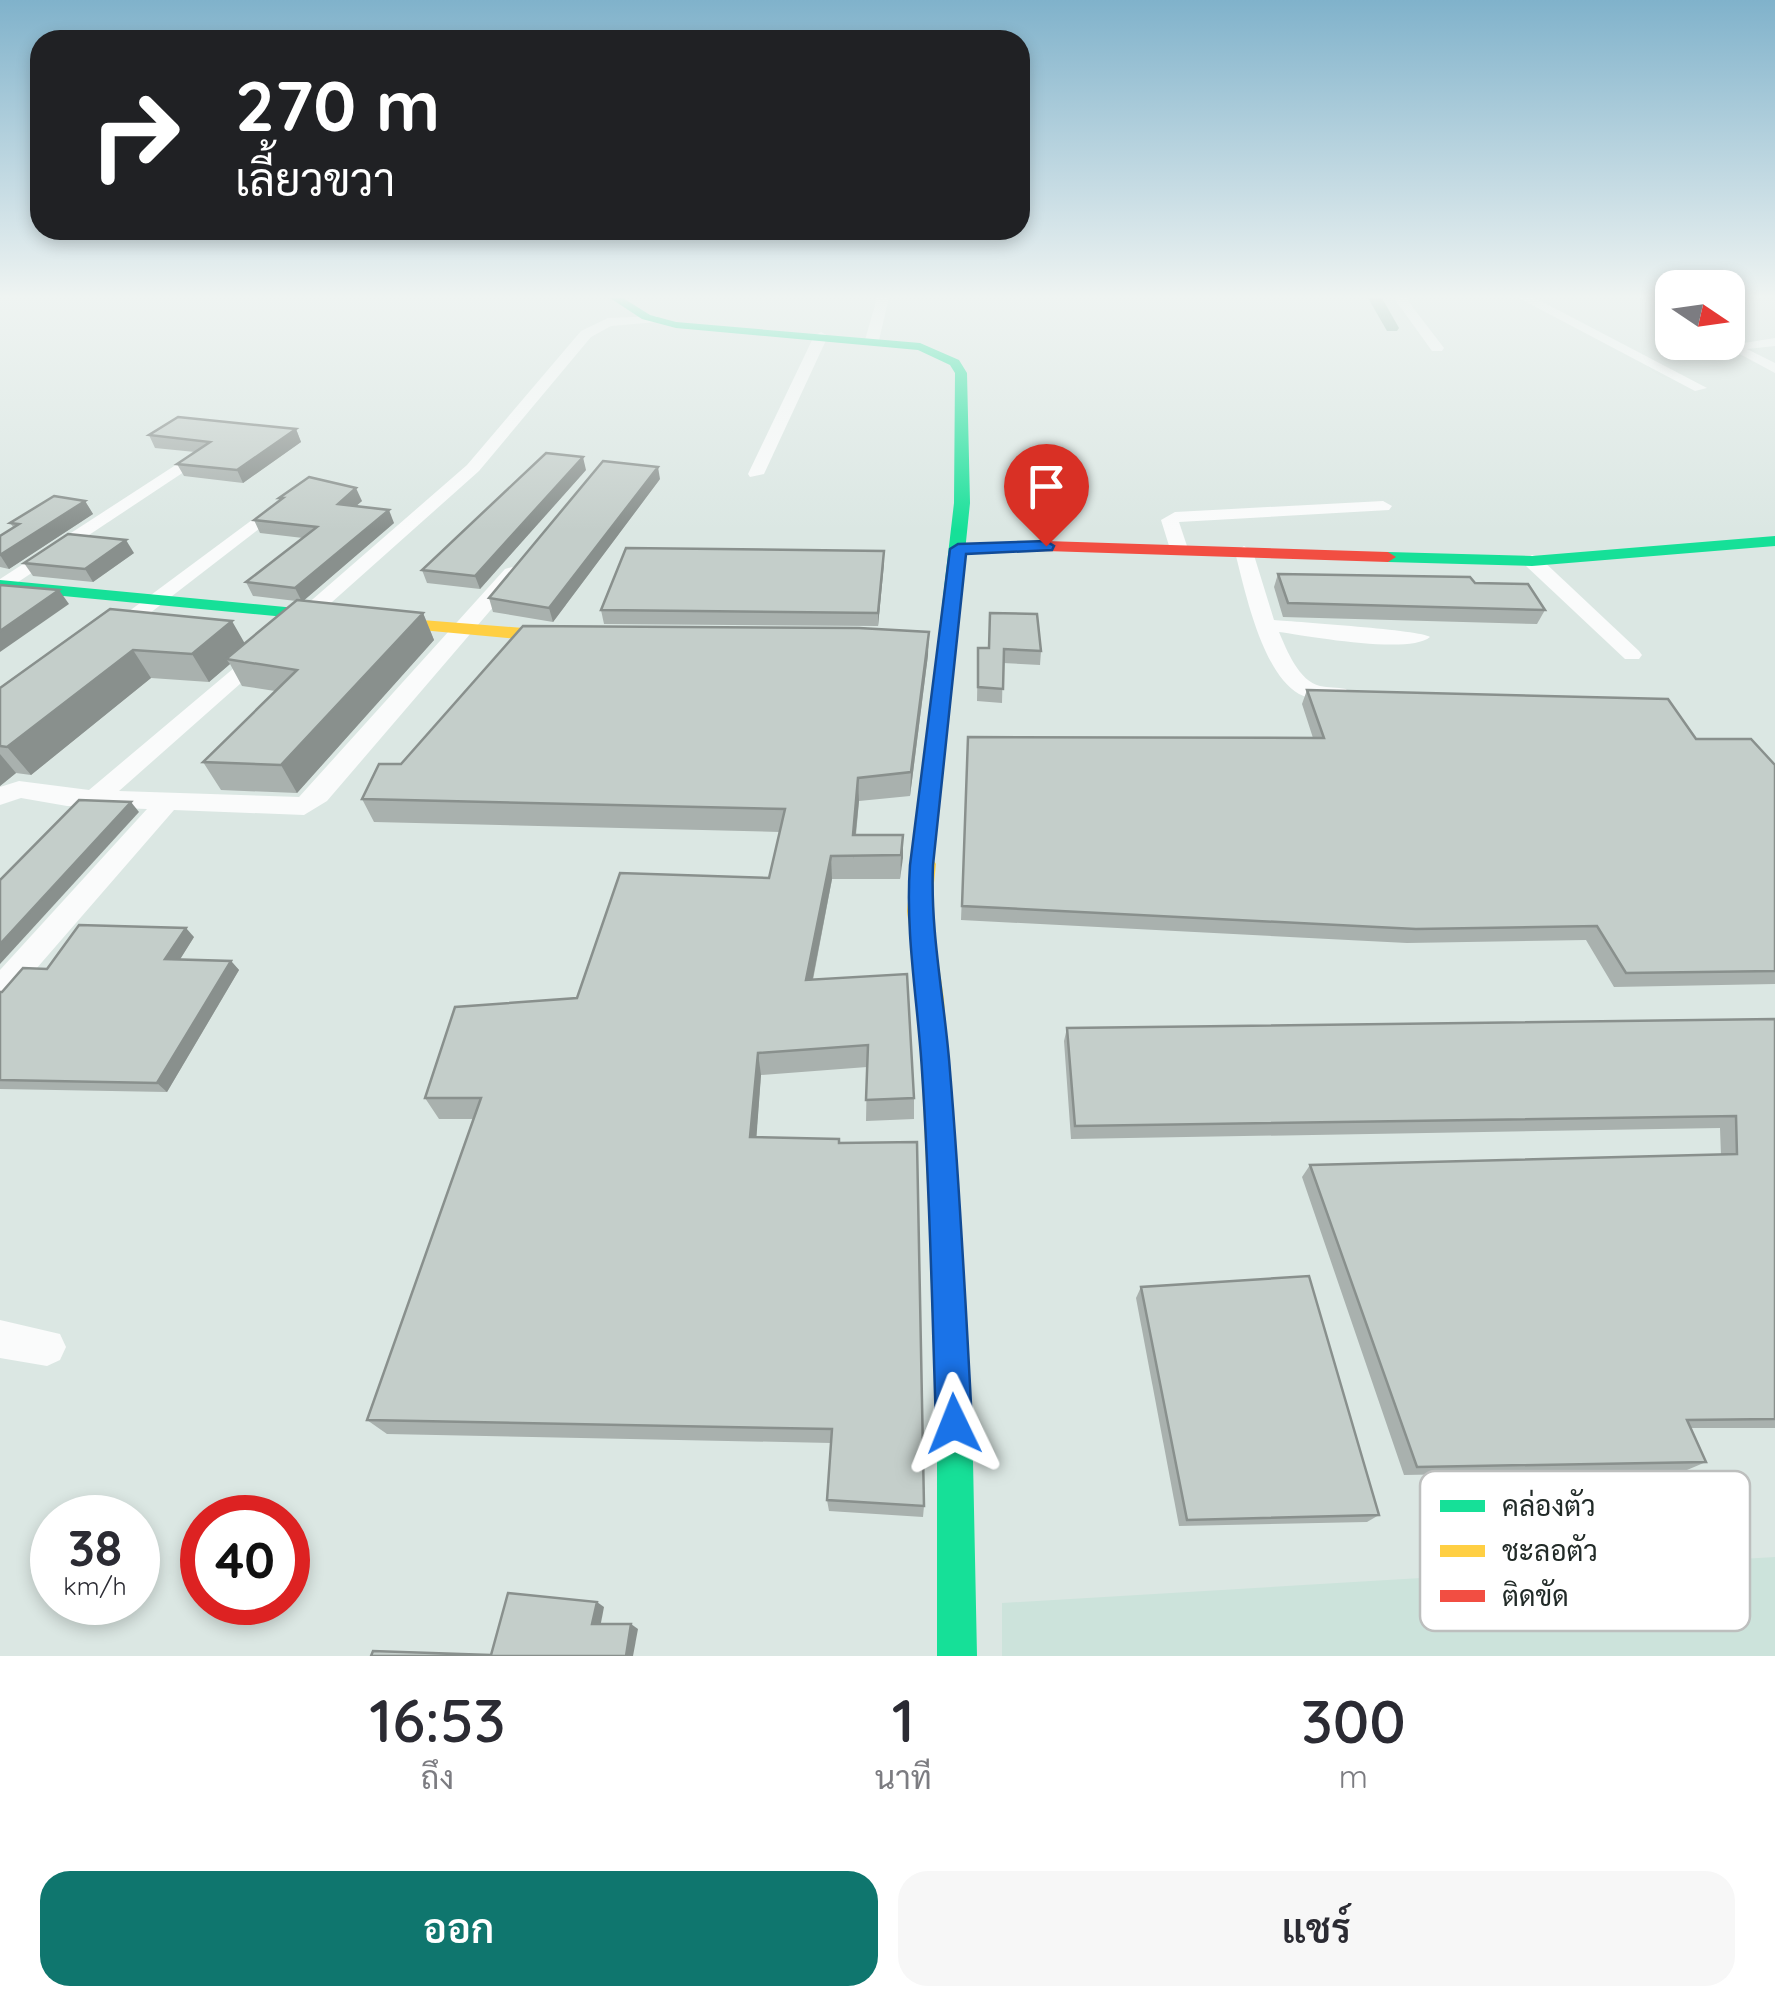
<!DOCTYPE html>
<html lang="th">
<head>
<meta charset="utf-8">
<style>
	body { margin:0; font-family:Quicksand,Sarabun,sans-serif; background:#f7f7f7; color:#2b2b33; height:100vh; display:flex; flex-direction:column; font-size:38px; white-space:nowrap }
	* { box-sizing:border-box; margin:0 }
	p { font-size:32px; color:#7c7c81 }
	.icon { flex:none; width:55px; height:55px; fill:none; stroke:currentColor; stroke-width:2; stroke-linecap:round; stroke-linejoin:round }
	.map { position:relative; height:1656px; overflow:hidden }
	.side { display:flex; flex-direction:column; background:#fff; flex:1 }
	.side>* { flex:none }
	.banner { position:absolute; left:30px; top:30px; width:1000px; height:210px; border-radius:30px; box-shadow:0 5px 15px #0003; background:#202124; color:#fff; overflow:hidden }
	.needle { width:65px; rotate:103deg }
	.fabs { position:absolute; left:1655px; top:270px; display:grid; gap:20px }
	.fabs a { display:grid; place-items:center; width:90px; height:90px; border-radius:20px; background:#fff; box-shadow:0 5px 15px #0003; font-size:50px }
	.speed { position:absolute; left:30px; top:1495px; display:flex; gap:20px; font-size:50px; font-weight:700; text-align:center }
	.speed>* { display:grid; place-content:center; width:130px; height:130px; border-radius:50%; background:#fff; box-shadow:0 5px 15px #0003; line-height:1 }
	.speed small { font-size:25px; font-weight:400 }
	.speed .limit { border:15px solid #d22; background:#fff; color:#111 }
	.pin { position:absolute; display:grid; place-items:center; width:85px; height:85px; color:#fff; margin:-102px -42px; border-radius:50% 50% 50% 0; rotate:-45deg; box-shadow:0 0 10px #0007 }
	.pin .icon { rotate:45deg }
	.me { position:absolute; width:110px; margin:-55px; rotate:358deg; stroke-linejoin:round; filter:drop-shadow(0 0 8px #0008) }
	.turn { display:flex; align-items:center; gap:35px; height:210px; padding:0 40px; font-size:45px }
	.turn .icon { width:130px; height:130px; stroke-width:2.5 }
	.turn b { display:block; font-size:70px; line-height:85px }
	.eta { display:flex; justify-content:space-evenly; align-items:center; height:170px; text-align:center }
	.eta b { font-size:60px; font-weight:600; line-height:70px }
	.cta { display:flex; gap:20px; margin-top:auto; padding:20px 40px }
	.cta a { flex:1; height:115px; border-radius:30px; background:#0f766e; color:#fff; font-size:40px; font-weight:600; line-height:115px; text-align:center }
	.cta a+a { background:#f7f7f7; color:#2b2b33 }
	.map>svg:first-child { display:block }
	.built { fill:#cce3db }
	.lines { fill:none; stroke-linecap:round; stroke-linejoin:round }
	.canal { fill:#84aea0; fill-rule:evenodd }
	.street { fill:#fafbfb; fill-rule:evenodd }
	.fast { fill:#16e098; fill-rule:evenodd }
	.slow { fill:#ffcf43; fill-rule:evenodd }
	.jam { fill:#f24e42; fill-rule:evenodd }
	.wall { fill:#a9b1ae }
	.shaded-wall { fill:#89908d }
	.building { fill:#c4ceca; stroke:#89908d; stroke-width:2.5 }
	.route { fill:#1a73e8; stroke:#114b97; stroke-width:2.5 }
	.key { fill:#fff; stroke:#bdbfbe; stroke-width:2.5 }
	.key-label { font-size:28px; fill:#222b28 }
</style>
</head>
<body>
<div class="map">
<svg width="1775" height="1656" viewBox="0 0 1775 1656">
	<rect width="100%" height="100%" fill="#dbe7e3"/>
	<polygon class="built" points="1775,1557 1775,1656 1002,1656 1002,1603"/>
	<g class="lines">
		<polygon class="canal" points="1368,298 1382,298 1399,328 1397,331 1387,331"/>
		<g class="street">
			<polygon points="877,298 889,298 879,340 872,344 865,340"/>
			<polygon points="1398,298 1410,298 1408,301 1444,348 1442,351 1432,351 1396,301"/>
			<polygon points="1519,298 1535,298 1707,388 1695,391"/>
			<polygon points="1654,298 1672,299 1672,307"/>
			<polygon points="657,316 657,322 611,326 591,337 479,471 304,627 290,627 290,619 467,465 581,331 608,318"/>
			<polygon points="821,332 828,336 764,474 750,477 748,474 814,336"/>
			<polygon points="1775,338 1775,346 1747,349 1775,363 1775,373 1725,346"/>
			<polygon points="188,457 202,460 0,594 0,579"/>
			<polygon points="1383,501 1392,506 1389,510 1179,522 1188,549 1179,554 1170,549 1161,520 1175,512"/>
			<polygon points="275,503 281,504 281,512 119,637 105,637 105,629"/>
			<path d="M1244,546L1253,552L1274,620C1297,622 1422,630 1430,637C1409,655 1309,636 1279,632C1287,651 1299,681 1320,686C1328,688 1337,687 1346,689L1349,694L1338,701C1325,701 1311,700 1299,694C1262,673 1245,591 1235,552Z"/>
			<polygon points="1532,555 1539,557 1639,651 1642,655 1639,659 1625,659 1525,565 1523,561"/>
			<polygon points="512,567 521,573 519,577 327,801 304,815 174,810 10,999 0,1002 0,970 147,809 67,806 21,798 0,805 0,787 19,781 89,790 253,652 267,652 270,656 267,660 119,791 299,797 505,569"/>
			<polygon points="0,1320 60,1334 66,1347 60,1360 47,1366 0,1358"/>
		</g>
		<g class="fast">
			<polygon points="610,298 623,298 650,315 676,322 920,343 959,360 967,373 970,503 932,870 916,870 912,864 954,503 955,373 950,365 918,350 676,328 642,319"/>
			<polygon points="1775,536 1775,546 1532,566 1388,562 1380,557 1388,552 1532,556"/>
			<polygon points="0,580 327,611 336,616 327,621 0,590"/>
			<polygon points="945,1210 956,1214 961,1225 973,1461 977,1656 937,1656 937,1461 929,1225 934,1214"/>
		</g>
		<g class="slow">
			<polygon points="384,617 561,631 570,637 561,643 378,626 378,618"/>
			<polygon points="924,855 932,858 936,864 931,911 944,999 961,1225 956,1236 945,1240 934,1236 929,1225 918,999 907,911 912,864 916,858"/>
		</g>
		<polygon class="jam" points="1046,541 1388,552 1396,557 1388,562 1046,551 958,554 950,549 958,544"/>
	</g>
	<g class="wall">
		<polygon points="296,429 301,442 243,483 184,476 177,464 195,452 155,448 149,435"/>
		<polygon points="586,470 480,589 427,583 422,570"/>
		<polygon points="660,479 553,622 493,612 489,598"/>
		<polygon points="279,498 362,501 356,506 394,523 303,601 423,613 434,640 297,793 221,790 203,762 275,691 242,686 230,664 209,682 151,678 31,775 16,773 0,786 0,688 110,609 245,644 296,601 253,596 246,582 303,538 260,533 254,520 280,500"/>
		<polygon points="85,501 93,514 9,569 0,567 0,536 14,528 10,523"/>
		<polygon points="884,551 878,626 604,624 601,610"/>
		<polygon points="134,553 93,582 33,576 24,563"/>
		<polygon points="1278,574 1545,610 1537,624 1283,617 1274,587"/>
		<polygon points="978,648 1041,651 1040,665 1003,663 1002,703 977,701"/>
		<polygon points="928,655 910,796 859,801 856,835 903,835 900,879 832,879 813,980 914,1098 914,1119 866,1121 867,1067 761,1075 756,1137 839,1143 924,1506 923,1517 829,1511 827,1500 831,1443 387,1434 367,1420 473,1119 439,1119 425,1098 577,998 769,878 780,832 374,822 362,799 401,764"/>
		<polygon points="1307,690 1696,739 1775,765 1775,984 1614,987 1586,940 1407,943 961,920 968,737 1313,738 1302,704"/>
		<polygon points="194,937 180,959 231,961 239,970 167,1092 0,1089 0,992 47,969"/>
		<polygon points="1775,1019 1775,1428 1690,1428 1706,1462 1687,1470 1404,1475 1302,1177 1310,1165 1721,1155 1720,1128 1071,1139 1064,1041 1067,1028"/>
		<polygon points="1141,1287 1379,1515 1367,1522 1179,1526 1136,1298"/>
	</g>
	<g class="shaded-wall">
		<polygon points="296,429 301,442 243,483 237,470"/>
		<polygon points="583,457 586,470 480,589 475,576"/>
		<polygon points="658,467 660,479 553,622 549,608"/>
		<polygon points="356,488 362,501 343,517 338,504"/>
		<polygon points="85,501 93,514 9,569 0,555"/>
		<polygon points="389,510 394,523 302,602 295,588"/>
		<polygon points="126,540 134,553 93,582 85,569"/>
		<polygon points="884,551 884,564 878,626 878,613"/>
		<polygon points="59,590 69,604 0,652 0,631"/>
		<polygon points="423,613 434,640 297,793 281,765"/>
		<polygon points="232,621 248,649 226,659 230,664 209,682 192,654"/>
		<polygon points="929,632 928,655 910,796 911,772"/>
		<polygon points="133,650 151,678 31,775 7,747"/>
		<polygon points="0,754 16,773 0,786"/>
		<polygon points="858,778 859,801 853,859 853,835"/>
		<polygon points="131,802 139,812 0,964 0,944"/>
		<polygon points="903,835 903,858 900,879 901,855"/>
		<polygon points="831,856 832,879 808,1003 806,980"/>
		<polygon points="186,928 194,937 174,969 165,959"/>
		<polygon points="231,961 239,970 167,1092 157,1083"/>
		<polygon points="758,1053 761,1075 755,1157 750,1137"/>
		<polygon points="597,1602 604,1607 600,1628 592,1624"/>
		<polygon points="631,1624 638,1629 633,1656 626,1656"/>
	</g>
	<g class="building">
		<polygon points="178,417 296,429 237,470 177,464 210,442 149,435"/>
		<polygon points="546,453 583,457 475,576 422,570"/>
		<polygon points="603,461 658,467 549,608 489,598"/>
		<polygon points="309,477 356,488 338,504 389,510 295,588 246,582 317,527 254,520 283,498 279,498"/>
		<polygon points="54,496 85,501 0,555 0,536 19,524 10,523"/>
		<polygon points="68,534 126,540 85,569 24,563"/>
		<polygon points="626,548 884,551 878,613 601,610"/>
		<polygon points="1278,574 1470,577 1475,583 1528,584 1545,610 1288,603"/>
		<polygon points="0,585 59,590 0,631"/>
		<polygon points="297,600 423,613 281,765 203,762 297,670 226,659"/>
		<polygon points="110,609 232,621 192,654 133,650 7,747 0,746 0,688"/>
		<polygon points="990,613 1037,614 1041,651 1004,649 1003,689 978,687 978,648 989,648"/>
		<polygon points="523,626 859,628 929,632 911,772 858,778 853,835 903,835 901,855 831,856 806,980 907,974 914,1098 866,1100 868,1045 758,1053 750,1137 839,1139 839,1143 917,1142 924,1506 827,1500 832,1429 367,1420 481,1098 425,1098 455,1007 577,998 620,873 769,878 785,809 362,799 379,764 401,764"/>
		<polygon points="1307,690 1668,699 1696,739 1751,739 1775,765 1775,971 1626,973 1597,926 1416,929 962,906 968,737 1324,738"/>
		<polygon points="79,800 131,802 0,944 0,880"/>
		<polygon points="79,925 186,928 165,959 231,961 157,1083 0,1080 0,992 2,992 23,968 47,969"/>
		<polygon points="1775,1019 1775,1419 1687,1420 1706,1462 1417,1467 1310,1165 1737,1154 1736,1116 1075,1126 1067,1028"/>
		<polygon points="1309,1276 1379,1515 1187,1520 1141,1287"/>
		<polygon points="508,1593 597,1602 592,1624 631,1624 626,1656 371,1656 373,1651 491,1655"/>
	</g>
	<linearGradient id="sky" x2="0" y2="1"><stop stop-color="#80b2cb"/><stop offset="0.56" stop-color="#eff4f2"/><stop offset="1" stop-color="#eff4f2" stop-opacity="0"/></linearGradient>
	<rect width="1775" height="530" fill="url(#sky)"/>
	<path class="route" d="M1046,541L1054,546L1052,550L966,554L933,865C930,934 945,1002 950,1071C960,1189 966,1307 972,1424L966,1437L954,1442L941,1437L936,1424C932,1307 930,1189 922,1071C918,1003 905,934 910,865L950,549L958,544Z"/>
	<rect x="1420" y="1471" width="330" height="160" rx="15" class="key"/>
	<rect x="1440" y="1500" width="45" height="12" fill="#16e098"/>
	<rect x="1440" y="1545" width="45" height="12" fill="#ffcf43"/>
	<rect x="1440" y="1590" width="45" height="12" fill="#f24e42"/>
	<g class="key-label">
		<text x="1502" y="1516">คล่องตัว</text>
		<text x="1502" y="1561">ชะลอตัว</text>
		<text x="1502" y="1606">ติดขัด</text>
	</g>
</svg>
<div class="fabs">
<a><svg class="needle" viewBox="-14 -14 28 28"><path d="M0-13l5 13h-10z" fill="#e53935"/><path d="M0 13l5-13h-10z" fill="#7c7c81"/></svg></a>
</div>
<div class="speed"><div>38<small>km/h</small></div><div class="limit">40</div></div>
<div class="pin" style="left:1046px;top:546px;background:#d93025"><svg class="icon" aria-label="arrive" viewBox="0 0 24 24"><path d="M6 21V4h12l-3 4 3 4H6"/></svg></div>
<svg class="me" style="left:954px;top:1424px" viewBox="-20 -20 40 40"><path d="M0-17L14 15 0 8-14 15z" fill="#1a73e8" stroke="#fff" stroke-width="4"/></svg>
<div class="banner">
<div class="turn"><svg class="icon" aria-label="right" viewBox="0 0 24 24"><path d="M7 20v-9h11M14 6l5 5-5 5"/></svg><div><b>270 m</b>เลี้ยวขวา</div></div>
</div>
</div>
<section class="side">
<div class="eta">
<div><b>16:53</b><p>ถึง</p></div>
<div><b>1</b><p>นาที</p></div>
<div><b>300</b><p>m</p></div>
</div>
<div class="cta"><a>ออก</a><a>แชร์</a></div>
</section>
</body>
</html>
